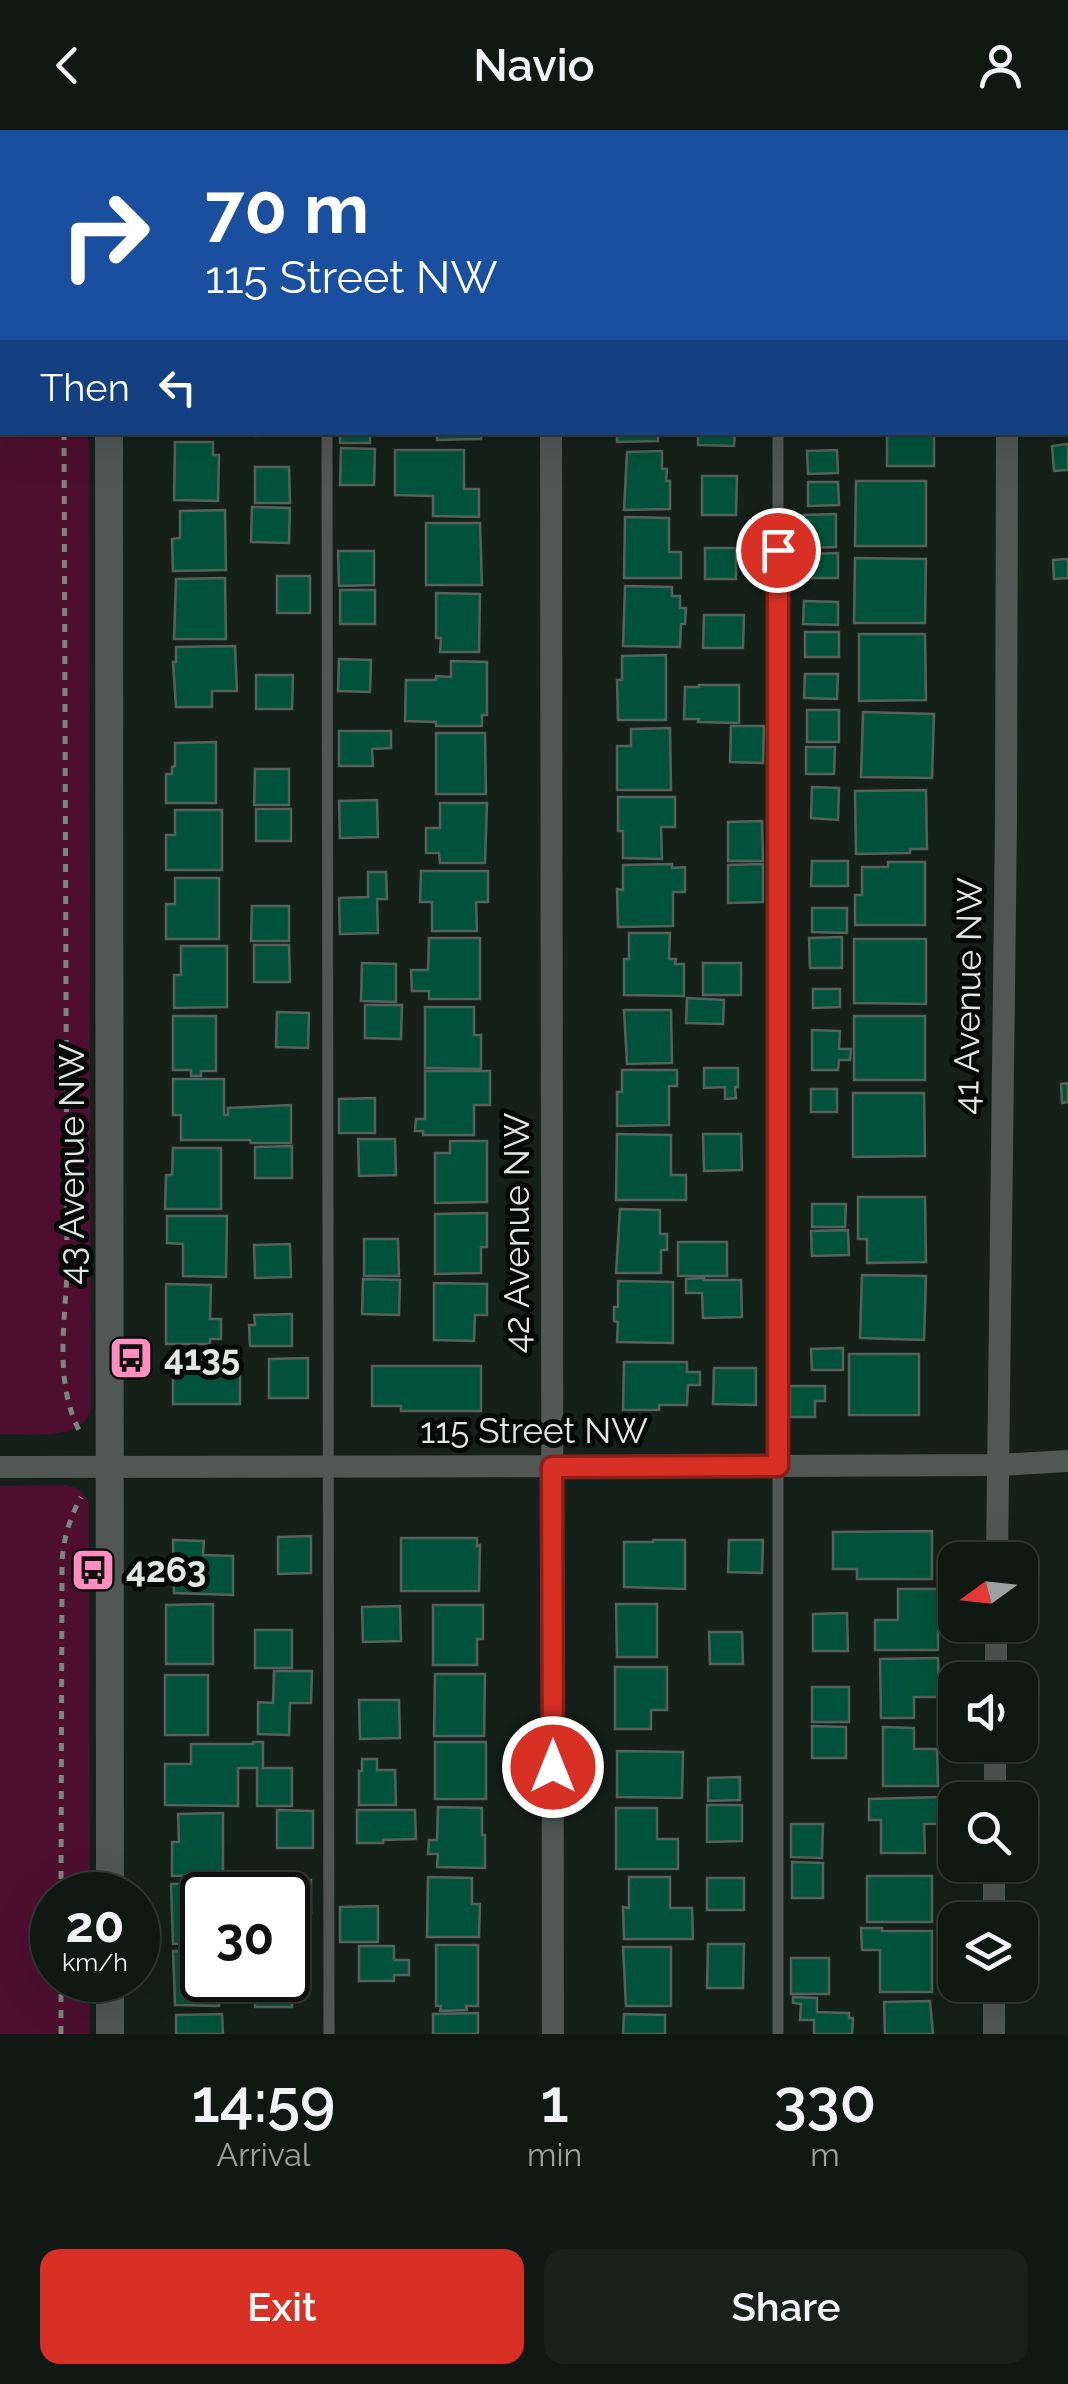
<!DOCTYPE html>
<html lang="en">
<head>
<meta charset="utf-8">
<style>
	body { margin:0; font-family:Raleway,sans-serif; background:#19211d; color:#f1f3f6; height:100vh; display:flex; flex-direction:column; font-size:38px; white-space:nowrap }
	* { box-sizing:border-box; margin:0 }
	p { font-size:32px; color:#9ca0a0 }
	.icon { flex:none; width:55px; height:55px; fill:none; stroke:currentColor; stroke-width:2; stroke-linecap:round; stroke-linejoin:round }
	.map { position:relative; height:1904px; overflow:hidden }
	.panel { display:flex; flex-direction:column; background:#101814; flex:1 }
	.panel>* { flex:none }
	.guide { position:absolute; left:0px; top:0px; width:1070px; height:305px; box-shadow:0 10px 40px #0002,0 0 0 2px #303734; background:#1a4fa0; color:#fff; overflow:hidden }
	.needle { width:65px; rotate:255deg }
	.fabs { position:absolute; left:938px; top:1412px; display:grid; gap:20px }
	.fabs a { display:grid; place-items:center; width:100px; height:100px; border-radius:20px; background:#101814; box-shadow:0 10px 40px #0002,0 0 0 2px #303734; font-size:50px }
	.speed { position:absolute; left:30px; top:1742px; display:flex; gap:20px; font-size:50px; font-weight:700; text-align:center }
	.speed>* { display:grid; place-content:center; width:130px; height:130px; border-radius:50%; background:#101814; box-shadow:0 10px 40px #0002,0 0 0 2px #303734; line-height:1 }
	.speed small { font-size:25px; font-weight:400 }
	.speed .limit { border:5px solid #111; border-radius:15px; background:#fff; color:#111 }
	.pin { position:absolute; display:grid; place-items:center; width:85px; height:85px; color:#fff; margin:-42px; border:5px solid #fff; border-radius:50%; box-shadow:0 2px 10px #0007 }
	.me { position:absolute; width:110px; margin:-55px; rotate:0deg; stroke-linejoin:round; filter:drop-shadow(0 0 8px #0008) }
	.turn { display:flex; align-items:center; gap:35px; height:210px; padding:0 40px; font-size:45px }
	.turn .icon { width:130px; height:130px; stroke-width:2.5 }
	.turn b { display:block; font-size:70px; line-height:85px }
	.then { display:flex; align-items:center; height:95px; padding:0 40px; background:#0003; gap:20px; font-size:38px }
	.eta { display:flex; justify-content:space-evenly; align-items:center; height:170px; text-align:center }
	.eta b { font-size:60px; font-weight:600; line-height:70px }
	.action { display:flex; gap:20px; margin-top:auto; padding:20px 40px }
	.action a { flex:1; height:115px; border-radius:20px; background:#d93025; color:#fff; font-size:40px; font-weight:600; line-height:115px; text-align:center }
	.action a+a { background:#19211d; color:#f1f3f6 }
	header { display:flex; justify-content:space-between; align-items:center; height:130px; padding:0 40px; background:#101814; font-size:45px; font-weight:600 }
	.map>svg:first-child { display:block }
	.green { fill:#4e0f2f }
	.building { fill:#00533a; stroke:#55625b; stroke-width:2.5 }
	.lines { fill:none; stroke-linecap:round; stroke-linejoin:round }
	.path { stroke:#7b8480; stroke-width:5; stroke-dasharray:8 8; stroke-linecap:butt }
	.service { stroke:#515754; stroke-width:11 }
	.minor { stroke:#515754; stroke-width:22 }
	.tertiary { stroke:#515754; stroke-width:28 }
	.route-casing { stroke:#8d1f18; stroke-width:25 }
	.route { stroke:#d93025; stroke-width:18 }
	.labels { text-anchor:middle; stroke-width:10; stroke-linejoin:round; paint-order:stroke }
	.street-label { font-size:35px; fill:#e1e8e4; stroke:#050907 }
	.poi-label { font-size:35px; font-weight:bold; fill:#e1e8e4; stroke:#050907; text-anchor:start }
</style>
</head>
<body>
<header><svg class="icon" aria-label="back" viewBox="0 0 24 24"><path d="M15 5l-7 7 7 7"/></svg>Navio<svg class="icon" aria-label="person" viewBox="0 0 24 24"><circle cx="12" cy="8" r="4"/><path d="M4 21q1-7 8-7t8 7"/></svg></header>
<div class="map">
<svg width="1068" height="1904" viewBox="0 0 1068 1904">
	<rect width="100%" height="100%" fill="#15201b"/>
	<g class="green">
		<path d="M0,0H89V2H2V302L89,303L91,1278C84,1312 31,1303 4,1304H0Z"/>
		<path d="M66,1355C77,1357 85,1362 89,1374L90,1765H52V1850H90V1904H0V1356Z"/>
	</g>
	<g class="building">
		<rect x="175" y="0" width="79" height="2"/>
		<polygon points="256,302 291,302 291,305 256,306"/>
		<rect x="340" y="302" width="30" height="11"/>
		<polygon points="437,302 481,302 481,309 437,310"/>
		<polygon points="617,302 658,302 658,311 617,312"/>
		<polygon points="698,302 735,302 734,316 698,315"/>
		<rect x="887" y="302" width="47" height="34"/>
		<polygon points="175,312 213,312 213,325 219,325 218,371 174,370"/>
		<polygon points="1068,314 1068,340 1054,341 1052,316"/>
		<polygon points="341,318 375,319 374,355 340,355"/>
		<polygon points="395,320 464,320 464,359 479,359 479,387 433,386 433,366 395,365"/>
		<polygon points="837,320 838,343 808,344 807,321"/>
		<polygon points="662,321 662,339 667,339 666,351 670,351 670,379 624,380 627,322"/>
		<polygon points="255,337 289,337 290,373 255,373"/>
		<polygon points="702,346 737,346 736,385 702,385"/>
		<polygon points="856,351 926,351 926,416 855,416"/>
		<polygon points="808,352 838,352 839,375 808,376"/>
		<polygon points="252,377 290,378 289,413 251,412"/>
		<polygon points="225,380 226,440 173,441 172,409 180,408 180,381"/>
		<polygon points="836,384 836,417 804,418 804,385"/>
		<polygon points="625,387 669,388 669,422 681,422 681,448 624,448"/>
		<polygon points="426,393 480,393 482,455 426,455"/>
		<rect x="705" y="418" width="31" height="31"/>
		<polygon points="338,421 374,421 374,455 339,456"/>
		<polygon points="838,423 838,448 804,448 804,424"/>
		<polygon points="855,428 926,429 925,493 854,493"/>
		<polygon points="1068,429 1068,448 1054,449 1053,430"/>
		<rect x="277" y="446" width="33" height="37"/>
		<polygon points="225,448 226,509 174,509 176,449"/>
		<polygon points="625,456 672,457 672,466 680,466 680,478 686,478 685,494 681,494 680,517 623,516"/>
		<rect x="340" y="460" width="35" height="34"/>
		<polygon points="436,463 480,464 479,522 440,522 441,508 436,508"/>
		<polygon points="804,471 838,472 838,495 803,494"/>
		<polygon points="704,485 744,485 743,518 703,518"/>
		<rect x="805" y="502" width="34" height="25"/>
		<polygon points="859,504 925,504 926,570 859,571"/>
		<polygon points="235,516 237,561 212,561 212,577 176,577 173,532 176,532 176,517"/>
		<polygon points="666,525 666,590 618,590 617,550 622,550 622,526"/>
		<polygon points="339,529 371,530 370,562 338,561"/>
		<polygon points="451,531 487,532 487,585 482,585 482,596 436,596 436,592 405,591 406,550 436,550 436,546 451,547"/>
		<polygon points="805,544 838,544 837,569 804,568"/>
		<polygon points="256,545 293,545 292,579 256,579"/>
		<polygon points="699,555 739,555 739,593 698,592 699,589 684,589 685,557 699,557"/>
		<rect x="807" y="580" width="32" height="32"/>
		<polygon points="863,582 934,584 932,648 861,647"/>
		<polygon points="731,596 764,596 763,633 730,632"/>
		<polygon points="670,598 671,660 617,660 617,616 631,616 631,599"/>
		<polygon points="339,601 391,601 391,618 372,619 373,636 339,636"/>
		<polygon points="436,603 485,603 486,664 436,664"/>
		<polygon points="216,612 216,673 166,673 166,644 172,644 172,637 175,636 175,613"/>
		<polygon points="806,617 835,617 834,644 806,644"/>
		<polygon points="255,639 289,639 289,675 254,675"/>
		<polygon points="812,657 839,658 838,690 811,688"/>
		<polygon points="926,660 927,719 910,719 910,723 856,724 855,661"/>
		<polygon points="618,667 675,667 675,697 661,697 662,729 623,728 623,701 618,701"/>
		<polygon points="377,670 378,707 340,708 339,671"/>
		<polygon points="440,673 487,673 485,733 440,733 439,723 426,723 426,698 440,698"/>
		<rect x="256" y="679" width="35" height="32"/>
		<polygon points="175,680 222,680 222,740 166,740 166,705 175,705"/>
		<polygon points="762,691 763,731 728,731 728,692"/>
		<polygon points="812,731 848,731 848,756 811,756"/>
		<polygon points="888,732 925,732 925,795 855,795 855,765 862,765 862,737 888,737"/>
		<polygon points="672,734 672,738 685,737 685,762 673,762 673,796 618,797 617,759 623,760 623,735"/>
		<polygon points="763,734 763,772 728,773 728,735"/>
		<polygon points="421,741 488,741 488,772 476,772 477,801 432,801 432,772 420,772"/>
		<polygon points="368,742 386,742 387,769 377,769 378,803 340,804 339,768 368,767"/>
		<polygon points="175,748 219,748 219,809 166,809 166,774 175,774"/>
		<polygon points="252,776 289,776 289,811 251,811"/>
		<polygon points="812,778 847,778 847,803 812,802"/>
		<polygon points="629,803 670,803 669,829 676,829 675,834 684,834 684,866 624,865 624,829 629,829"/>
		<polygon points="842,807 842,838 810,838 809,808"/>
		<polygon points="429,808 480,808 480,869 429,869 429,861 412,861 411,840 428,840"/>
		<polygon points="854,809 926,809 926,874 854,873"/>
		<polygon points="254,815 289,815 290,852 254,852"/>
		<polygon points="181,816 227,816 227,877 174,878 174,845 181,845"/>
		<polygon points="362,833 396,834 396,872 361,871"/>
		<rect x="703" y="833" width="38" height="32"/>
		<polygon points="813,859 840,859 840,877 813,878"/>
		<polygon points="687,868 724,870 723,894 686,893"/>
		<polygon points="365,875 402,875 401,909 365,908"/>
		<polygon points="425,877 474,877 474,905 481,905 481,939 425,938"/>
		<polygon points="624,880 671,880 672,933 627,934"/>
		<polygon points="277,882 309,883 308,918 276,917"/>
		<polygon points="173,886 216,886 216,941 201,941 201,946 191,946 191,940 173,940"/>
		<rect x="854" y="886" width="71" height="64"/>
		<polygon points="812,900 840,901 839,919 851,919 850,930 839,930 838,940 812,940"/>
		<polygon points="704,938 738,938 738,957 735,957 736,968 725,969 725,957 704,958"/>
		<polygon points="622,940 677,940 677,956 669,956 669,995 617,996 617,962 622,962"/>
		<polygon points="425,941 490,941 490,975 474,975 474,1005 423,1005 423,1001 415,1001 416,989 425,989"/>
		<polygon points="173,949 224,949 224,985 228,985 228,978 291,975 291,1013 251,1013 250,1010 181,1010 181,985 173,985"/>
		<polygon points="1068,953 1068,972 1062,973 1061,954"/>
		<rect x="811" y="959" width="26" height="23"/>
		<polygon points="853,963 924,963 925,1026 853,1027"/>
		<polygon points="375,968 375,1003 339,1003 339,969"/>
		<polygon points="617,1004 671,1005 671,1045 686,1045 686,1070 616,1070"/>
		<polygon points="703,1004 741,1004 742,1040 704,1041"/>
		<polygon points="358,1009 395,1009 396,1045 359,1046"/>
		<polygon points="450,1011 487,1011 487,1072 435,1073 435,1023 450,1023"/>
		<polygon points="292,1016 292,1048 255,1048 255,1017"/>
		<polygon points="173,1018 221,1018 221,1079 165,1079 166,1045 172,1045"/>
		<polygon points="858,1067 925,1067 926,1132 867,1133 867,1109 858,1109"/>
		<polygon points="812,1074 846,1074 845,1097 812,1097"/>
		<polygon points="620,1079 660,1080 660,1104 667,1104 667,1120 661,1120 661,1143 616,1143"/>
		<polygon points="487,1083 487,1117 481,1117 481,1143 435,1144 435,1084"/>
		<polygon points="167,1086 227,1086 226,1147 183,1146 183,1114 167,1113"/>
		<polygon points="848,1100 849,1125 812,1126 811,1101"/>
		<polygon points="364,1109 398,1109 399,1146 364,1146"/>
		<rect x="678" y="1112" width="49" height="34"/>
		<polygon points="290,1114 291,1147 255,1148 254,1115"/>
		<polygon points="862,1145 926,1146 924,1210 860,1208"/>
		<polygon points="704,1148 704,1150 741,1150 742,1187 703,1188 702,1163 686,1163 686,1149"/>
		<polygon points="363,1149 400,1150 399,1185 362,1184"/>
		<polygon points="618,1151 673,1152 673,1213 617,1212 618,1192 614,1191 614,1177 618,1177"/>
		<polygon points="434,1153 487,1154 487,1185 475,1185 474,1211 434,1210"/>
		<polygon points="166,1154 211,1155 210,1189 221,1189 221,1209 210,1209 210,1214 166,1214"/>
		<polygon points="292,1184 292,1216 250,1216 249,1195 255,1195 254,1185"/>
		<polygon points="843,1218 843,1240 812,1240 811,1219"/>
		<rect x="849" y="1224" width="70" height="61"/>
		<polygon points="308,1228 308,1268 269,1268 269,1229"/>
		<rect x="173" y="1229" width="67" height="45"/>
		<polygon points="624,1232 687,1232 687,1242 700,1242 700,1255 688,1255 687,1275 659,1275 659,1280 623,1280"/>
		<polygon points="372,1236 481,1236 481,1281 401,1281 401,1276 372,1276"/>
		<polygon points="714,1238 756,1238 756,1275 713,1274"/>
		<polygon points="790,1256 825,1256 825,1271 815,1271 815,1287 790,1287"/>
		<polygon points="932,1401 932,1449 857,1449 857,1439 833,1439 833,1402"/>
		<polygon points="311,1406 311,1443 278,1444 278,1407"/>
		<polygon points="401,1408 477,1408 477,1416 480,1415 479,1461 401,1461"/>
		<polygon points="173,1410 204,1411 203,1425 233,1426 233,1465 174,1463"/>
		<polygon points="653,1410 685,1410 685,1459 624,1457 624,1412 653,1412"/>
		<polygon points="729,1410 763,1410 762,1443 728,1442"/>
		<polygon points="898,1459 938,1459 938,1520 875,1520 875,1490 898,1490"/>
		<polygon points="213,1474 213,1534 166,1534 166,1475"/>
		<polygon points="616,1474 657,1474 657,1527 617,1527"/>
		<polygon points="433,1475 483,1475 483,1509 477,1509 477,1535 433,1535"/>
		<polygon points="400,1476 401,1511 363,1512 362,1477"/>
		<polygon points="847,1483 848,1521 813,1521 813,1484"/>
		<rect x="255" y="1500" width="37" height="38"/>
		<polygon points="709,1502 742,1502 743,1534 710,1534"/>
		<polygon points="938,1528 939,1567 914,1567 914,1588 881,1588 880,1529"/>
		<polygon points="615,1537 667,1537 667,1580 651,1580 651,1599 615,1599"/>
		<polygon points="274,1541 312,1541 311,1573 290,1573 289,1605 258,1604 258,1572 273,1573"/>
		<polygon points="435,1544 485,1544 484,1606 434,1606"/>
		<rect x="165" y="1545" width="43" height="60"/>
		<rect x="812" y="1557" width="37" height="35"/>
		<polygon points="359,1570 399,1570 400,1608 360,1609"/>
		<polygon points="812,1596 846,1597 846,1628 812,1628"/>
		<polygon points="883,1597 914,1598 914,1619 937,1619 938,1656 883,1656"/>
		<polygon points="253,1612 263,1612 263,1638 292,1638 292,1676 257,1676 257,1638 238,1638 238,1676 165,1675 165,1634 191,1634 191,1614 253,1614"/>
		<rect x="435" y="1612" width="51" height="57"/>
		<polygon points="617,1621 683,1622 682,1668 617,1667"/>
		<polygon points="362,1629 377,1629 377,1640 395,1640 396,1675 359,1675 359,1641 362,1641"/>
		<polygon points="740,1647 740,1670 708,1671 708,1648"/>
		<polygon points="939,1667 939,1694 924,1694 925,1723 881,1723 881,1690 869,1690 869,1669"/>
		<polygon points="707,1675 742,1675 742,1711 707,1712"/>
		<polygon points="438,1677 482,1678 482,1705 485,1705 485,1738 437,1737 438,1724 428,1724 429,1710 437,1710"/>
		<polygon points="616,1678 657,1678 657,1709 678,1709 678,1739 616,1739"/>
		<polygon points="277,1680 313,1681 313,1718 277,1718"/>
		<polygon points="357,1680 415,1680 416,1709 383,1710 383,1713 357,1713"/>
		<polygon points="223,1683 223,1745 172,1746 172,1712 179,1712 178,1684"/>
		<polygon points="791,1694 823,1694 822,1728 791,1727"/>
		<polygon points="792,1732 823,1733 823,1768 792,1768"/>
		<rect x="867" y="1746" width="65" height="46"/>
		<polygon points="428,1747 472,1748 472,1774 480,1774 479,1807 427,1807"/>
		<polygon points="629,1747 670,1747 670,1778 692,1778 693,1809 624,1809 623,1777 629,1778"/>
		<rect x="707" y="1748" width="37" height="32"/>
		<polygon points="275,1750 311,1750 311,1783 289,1783 288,1788 288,1765 275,1765"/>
		<polygon points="216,1753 217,1765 202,1765 202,1813 173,1814 171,1754"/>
		<polygon points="378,1776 378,1812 340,1812 340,1777"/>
		<polygon points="861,1798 882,1798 882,1801 932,1801 932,1862 880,1862 880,1820 862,1820"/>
		<polygon points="708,1814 744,1814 743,1858 707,1858"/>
		<polygon points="436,1815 478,1815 478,1876 466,1876 467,1880 440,1881 441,1876 436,1876"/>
		<polygon points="359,1816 394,1816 394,1830 409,1830 409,1845 394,1845 394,1851 359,1851"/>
		<polygon points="623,1817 671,1817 671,1876 626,1876"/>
		<polygon points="173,1821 202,1822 202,1850 219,1850 219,1876 175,1875"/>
		<rect x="791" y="1828" width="38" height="36"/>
		<polygon points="288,1847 292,1847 292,1877 255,1877 255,1850 288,1850"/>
		<polygon points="793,1867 817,1868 817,1882 849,1883 849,1888 853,1888 852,1904 814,1904 814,1890 800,1890 801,1874 793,1873"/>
		<polygon points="930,1871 933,1904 885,1904 884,1872"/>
		<polygon points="478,1883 478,1904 433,1904 433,1884"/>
		<polygon points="222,1884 223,1904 176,1904 176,1885"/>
		<polygon points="624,1884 665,1885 665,1904 623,1904"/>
	</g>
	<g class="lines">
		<g class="path">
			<polyline points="65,2 66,0"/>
			<path d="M64,302L67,1142C65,1194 54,1254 80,1302"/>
			<path d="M61,1765L62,1433C63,1410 70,1387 81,1367"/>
			<polyline points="61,1904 61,1850"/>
		</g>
		<g class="service">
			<polyline points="326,0 326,2"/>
			<polyline points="327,302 329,1904"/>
			<polyline points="778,302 778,1904"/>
		</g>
		<g class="minor">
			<polyline points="551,2 551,0"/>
			<polyline points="1007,2 1007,0"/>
			<polyline points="551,302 553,1904"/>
			<polyline points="0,1337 778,1336 998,1335 1068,1331"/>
			<polyline points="997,1430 1006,692 1007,302"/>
			<polyline points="996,1550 996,1495"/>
			<polyline points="995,1670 995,1615"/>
			<polyline points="994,1790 994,1735"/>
			<polyline points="994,1904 994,1855"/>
		</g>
		<g class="tertiary">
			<polyline points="109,2 109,0"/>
			<polyline points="109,302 110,1765"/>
			<polyline points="110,1850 110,1904"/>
		</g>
	</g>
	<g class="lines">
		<defs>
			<polyline id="route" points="553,1637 552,1337 778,1336 778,420"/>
		</defs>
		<use href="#route" class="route-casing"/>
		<use href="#route" class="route"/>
	</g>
	<defs>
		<symbol id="bus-square" viewBox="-11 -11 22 22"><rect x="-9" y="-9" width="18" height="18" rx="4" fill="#fe8ebd" stroke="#050907"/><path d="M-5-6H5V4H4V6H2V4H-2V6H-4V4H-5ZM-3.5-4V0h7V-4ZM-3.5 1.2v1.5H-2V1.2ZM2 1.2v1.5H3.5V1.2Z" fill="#111"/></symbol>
	</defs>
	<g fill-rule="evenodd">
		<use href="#bus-square" x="106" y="1203" width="50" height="50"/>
		<use href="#bus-square" x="68" y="1415" width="50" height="50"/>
	</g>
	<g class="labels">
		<g class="street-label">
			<text transform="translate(968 866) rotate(-89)" y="12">41 Avenue NW</text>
			<text transform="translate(72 1034) rotate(-90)" y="12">43 Avenue NW</text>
			<text transform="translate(517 1103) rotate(-90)" y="12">42 Avenue NW</text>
			<text x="534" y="1313">115 Street NW</text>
		</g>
		<g class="poi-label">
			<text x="164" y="1240">4135</text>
			<text x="126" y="1452">4263</text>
		</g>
	</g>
</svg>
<div class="fabs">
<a><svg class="needle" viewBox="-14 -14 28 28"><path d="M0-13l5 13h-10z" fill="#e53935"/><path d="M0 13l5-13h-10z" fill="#9ca0a0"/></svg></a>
<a><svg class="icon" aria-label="sound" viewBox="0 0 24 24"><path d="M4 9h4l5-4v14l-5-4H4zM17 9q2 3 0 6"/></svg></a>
<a><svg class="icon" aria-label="search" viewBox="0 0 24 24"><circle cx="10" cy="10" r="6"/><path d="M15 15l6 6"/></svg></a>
<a><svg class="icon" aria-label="layers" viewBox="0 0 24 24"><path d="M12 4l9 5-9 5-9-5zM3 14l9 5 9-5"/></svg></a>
</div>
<div class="speed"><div>20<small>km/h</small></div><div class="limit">30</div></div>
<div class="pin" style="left:778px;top:420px;background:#d93025"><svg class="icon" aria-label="arrive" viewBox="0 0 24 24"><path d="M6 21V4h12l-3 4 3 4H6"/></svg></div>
<svg class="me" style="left:553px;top:1637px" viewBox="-20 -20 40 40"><circle r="17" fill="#d93025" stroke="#fff" stroke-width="3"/><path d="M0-11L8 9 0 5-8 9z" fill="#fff"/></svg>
<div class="guide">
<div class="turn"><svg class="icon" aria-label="right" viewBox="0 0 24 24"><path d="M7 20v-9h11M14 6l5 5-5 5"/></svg><div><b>70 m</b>115 Street NW</div></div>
<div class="then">Then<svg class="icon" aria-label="left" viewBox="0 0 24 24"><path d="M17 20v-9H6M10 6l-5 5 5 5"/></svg></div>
</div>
</div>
<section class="panel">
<div class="eta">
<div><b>14:59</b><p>Arrival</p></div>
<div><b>1</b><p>min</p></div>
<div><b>330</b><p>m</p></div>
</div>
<div class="action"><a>Exit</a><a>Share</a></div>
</section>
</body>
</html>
